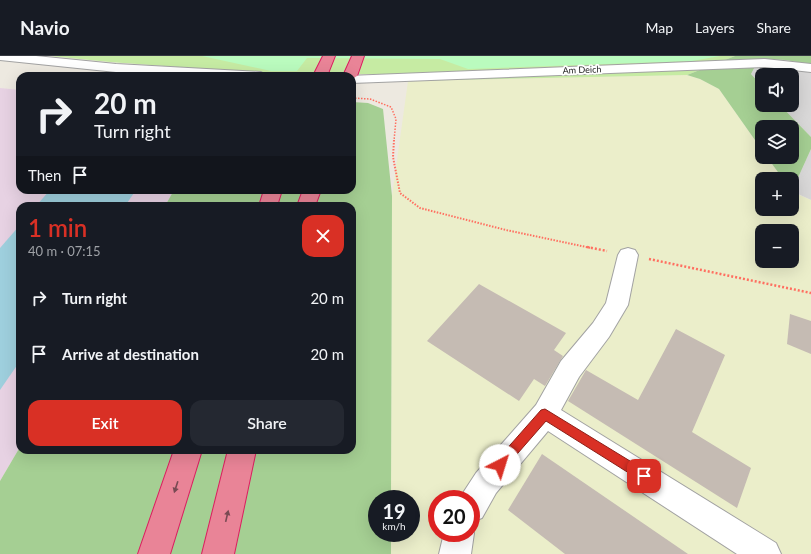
<!DOCTYPE html>
<html lang="en">
<head>
<meta charset="utf-8">
<style>
	body { margin:0; font-family:Lato,sans-serif; background:#242831; color:#f1f3f6; height:100vh; display:flex; flex-direction:column; font-size:15px; white-space:nowrap }
	* { box-sizing:border-box; margin:0 }
	p { font-size:13px; color:#9ea1a6 }
	.icon { flex:none; width:22px; height:22px; fill:none; stroke:currentColor; stroke-width:2; stroke-linecap:round; stroke-linejoin:round }
	.map { position:relative; flex:1; overflow:hidden }
	.sheet { position:absolute; left:16px; top:146px; width:340px; height:252px; display:flex; flex-direction:column; background:#171b24; border-radius:12px; box-shadow:0 4px 16px #0002 }
	.sheet>* { flex:none }
	.top-card { position:absolute; left:16px; top:16px; width:340px; height:122px; border-radius:12px; box-shadow:0 4px 16px #0002; background:#171b24; color:#f1f3f6; overflow:hidden }
	.fabs { position:absolute; left:755px; top:12px; display:grid; gap:8px }
	.fabs a { display:grid; place-items:center; width:44px; height:44px; border-radius:8px; background:#171b24; box-shadow:0 4px 16px #0002; font-size:20px }
	.speed { position:absolute; left:368px; top:434px; display:flex; gap:8px; font-size:20px; font-weight:700; text-align:center }
	.speed>* { display:grid; place-content:center; width:52px; height:52px; border-radius:50%; background:#171b24; box-shadow:0 4px 16px #0002; line-height:1 }
	.speed small { font-size:10px; font-weight:400 }
	.speed .limit { border:6px solid #d22; background:#fff; color:#111 }
	.pin { position:absolute; display:grid; place-items:center; width:34px; height:34px; color:#fff; margin:-17px; border-radius:8px; box-shadow:0 2px 6px #0006 }
	.me { position:absolute; width:44px; margin:-22px; rotate:40deg; stroke-linejoin:round; filter:drop-shadow(0 0 3px #0008) }
	.turn { display:flex; align-items:center; gap:14px; height:84px; padding:0 12px; font-size:18px }
	.turn .icon { width:52px; height:52px; stroke-width:2.5 }
	.turn b { display:block; font-size:28px; line-height:34px }
	.then { display:flex; align-items:center; height:38px; padding:0 12px; background:#0003; gap:8px; font-size:15px }
	.round { display:grid; place-items:center; flex:none; width:42px; height:42px; border-radius:12px; background:#242831 }
	.summary { display:flex; align-items:center; justify-content:space-between; height:68px; padding:0 12px }
	h1 { font-size:24px; font-weight:600; line-height:30px; color:#d93025 }
	.cta { display:flex; gap:8px; margin-top:auto; padding:8px 12px }
	.cta a { flex:1; height:46px; border-radius:12px; background:#d93025; color:#fff; font-size:16px; font-weight:600; line-height:46px; text-align:center }
	.cta a+a { background:#242831; color:#f1f3f6 }
	ul { padding:0; list-style:none }
	li { display:flex; align-items:center; gap:12px; height:56px; padding:0 12px }
	li div { flex:1 }
	li b { display:block; font-size:15px }
	li em { font-style:normal }
	header { display:flex; align-items:center; gap:24px; box-sizing:border-box; height:56px; padding:0 20px; background:#171b24; border-bottom:1px solid #363941 }
	header strong { font-size:19px }
	nav { display:flex; gap:22px; margin-inline-start:auto; font-size:14px }
	.map>svg:first-child { display:block }
	.residential { fill:#d9d8d8 }
	.industrial { fill:#e7d2e3 }
	.farmland { fill:#ebeeca; fill-rule:evenodd }
	.grass { fill:#c6eba3 }
	.forest { fill:#a5cf93 }
	.park { fill:#bafbbe }
	.water { fill:#9ecfdd }
	.building { fill:#c5bbb3 }
	.lines { fill:none; stroke-linecap:round; stroke-linejoin:round }
	.minor-casing { stroke:#a2a2a2; stroke-width:2 }
	.highway-casing { stroke:#db1d5f; stroke-width:2 }
	.path-far2 { stroke:#ff6f60; stroke-width:1.5; stroke-dasharray:1.5 1.5; stroke-linecap:butt }
	.path-far1 { stroke:#ff6f60; stroke-width:2; stroke-dasharray:1.5 1.5; stroke-linecap:butt }
	.path { stroke:#ff6f60; stroke-width:2.5; stroke-dasharray:2 2; stroke-linecap:butt }
	.minor { fill:#fff; fill-rule:evenodd }
	.highway { fill:#e98497; fill-rule:evenodd }
	.oneway { fill:#784a53 }
	.route { fill:#d93025; stroke:#8d1f18 }
	.labels { text-anchor:middle; stroke-width:3.5; stroke-linejoin:round; paint-order:stroke }
	.far-street-label { font-size:9px; fill:#1b1b1b; stroke:#fff }
</style>
</head>
<body>
<header>
<strong>Navio</strong>
<nav><a>Map</a><a>Layers</a><a>Share</a></nav>
</header>
<div class="map">
<svg width="811" height="498" viewBox="0 0 811 498">
	<rect width="100%" height="100%" fill="#ede9e0"/>
	<g class="residential">
		<polygon points="759,3 786,4 811,9 811,81 780,49 792,49 792,19 762,19 762,30 751,18"/>
		<polygon points="811,93 811,144 792,135"/>
	</g>
	<polygon class="industrial" points="0,32 20,34 20,134 174,134 165,150 20,150 20,391 0,425"/>
	<path class="farmland" d="M687,19L700,23L719,33L762,94V101H767L783,123H762V153H792V136L811,144V498H391V477H411V443H391L392,140L408,25ZM762,175H792V205H762ZM437,443H471V477H437Z"/>
	<polygon class="grass" points="50,0 735,0 687,19 408,25 375,18 287,19 110,6"/>
	<g class="forest">
		<polygon points="735,0 811,0 811,9 786,4 759,3 751,18 762,30 762,49 780,49 811,81 811,93 792,135 792,123 783,123 767,101 792,101 792,71 762,71 762,94 719,33 700,23 687,19"/>
		<polygon points="352,46 368,47 383,53 392,140 391,443 377,443 377,477 391,477 391,498 0,498 0,425 20,391 20,394 352,394 352,150 165,150 174,134 352,134"/>
	</g>
	<polygon class="park" points="202,0 720,0 692,5 468,13 440,3 307,2 297,15 271,15"/>
	<g class="water">
		<polygon points="50,134 136,134 125,150 36,150"/>
		<polygon points="20,169 20,305 0,334 0,192"/>
	</g>
	<g class="building">
		<polygon points="479,228 566,277 554,294 563,300 545,330 534,323 519,345 427,285"/>
		<polygon points="790,258 811,265 811,298 787,288"/>
		<polygon points="676,273 725,299 692,376 751,412 737,452 568,345 586,314 638,344"/>
		<polygon points="542,398 688,498 565,498 508,454"/>
	</g>
	<g class="lines">
		<defs>
			<g id="minor">
				<polygon points="0,0 36,0 116,8 261,16 268,20 191,20 116,16 0,4"/>
				<polygon points="765,3 811,8 811,16 765,11 352,27 352,20 348,20"/>
				<polygon points="628,192 635,194 638,199 628,249 609,281 579,321 561,354 776,487 781,498 737,498 548,375 496,437 482,462 471,466 471,443 459,443 476,417 536,349 561,305 593,267 606,247 618,199 621,194"/>
				<polygon points="471,469 474,477 471,498 439,498 444,477 471,477"/>
			</g>
			<g id="highway">
				<polygon points="323,0 335,0 327,20 313,20"/>
				<polygon points="352,0 364,0 357,20 352,23 352,20 343,20"/>
				<polygon points="264,134 282,134 277,150 259,150"/>
				<polygon points="303,134 321,134 315,150 297,150"/>
				<polygon points="174,394 202,394 170,498 138,498"/>
				<polygon points="228,394 256,394 234,498 202,498"/>
			</g>
		</defs>
		<use href="#minor" class="minor-casing"/>
		<use href="#highway" class="highway-casing"/>
		<polyline class="path-far2" points="352,42 370,43 391,51 396,63 394,85"/>
		<polyline class="path-far1" points="394,84 393,101 400,137 420,152 506,174 591,192"/>
		<g class="path">
			<polyline points="587,191 607,195"/>
			<polyline points="649,203 811,237"/>
		</g>
		<use href="#minor" class="minor"/>
		<use href="#highway" class="highway"/>
	</g>
	<defs><path id="oneway-solid" d="M-6-.8H1V-3.2L6.5 0L1 3.2V.8H-6Z"/></defs>
	<g class="oneway">
		<use href="#oneway-solid" transform="translate(176 431) rotate(108)"/>
		<use href="#oneway-solid" transform="translate(227 460) rotate(-77)"/>
	</g>
	<polygon class="route" points="545,353 648,416 650,420 648,424 644,426 640,424 546,365 504,413 500,415 496,413 494,409 496,405 541,354"/>
	<g class="labels">
		<g class="far-street-label">
			<text transform="translate(582 14) rotate(-2)" y="3">Am Deich</text>
		</g>
	</g>
</svg>
<div class="fabs">
<a><svg class="icon" aria-label="sound" viewBox="0 0 24 24"><path d="M4 9h4l5-4v14l-5-4H4zM17 9q2 3 0 6"/></svg></a>
<a><svg class="icon" aria-label="layers" viewBox="0 0 24 24"><path d="M12 4l9 5-9 5-9-5zM3 14l9 5 9-5"/></svg></a>
<a>+</a>
<a>−</a>
</div>
<div class="speed"><div>19<small>km/h</small></div><div class="limit">20</div></div>
<div class="pin" style="left:644px;top:420px;background:#d93025"><svg class="icon" aria-label="arrive" viewBox="0 0 24 24"><path d="M6 21V4h12l-3 4 3 4H6"/></svg></div>
<svg class="me" style="left:500px;top:409px" viewBox="-20 -20 40 40"><circle r="19" fill="#fff"/><path d="M0-13L10 11 0 6-10 11z" fill="#d93025"/></svg>
<div class="top-card">
<div class="turn"><svg class="icon" aria-label="right" viewBox="0 0 24 24"><path d="M7 20v-9h11M14 6l5 5-5 5"/></svg><div><b>20 m</b>Turn right</div></div>
<div class="then">Then<svg class="icon" aria-label="arrive" viewBox="0 0 24 24"><path d="M6 21V4h12l-3 4 3 4H6"/></svg></div>
</div>
<section class="sheet">
<div class="summary"><div><h1>1 min</h1><p>40 m · 07:15</p></div><a class="round" style="background:#d93025;color:#fff"><svg class="icon" aria-label="close" viewBox="0 0 24 24"><path d="M6 6l12 12M18 6L6 18"/></svg></a></div>
<ul>
<li><svg class="icon" aria-label="right" viewBox="0 0 24 24"><path d="M7 20v-9h11M14 6l5 5-5 5"/></svg><div><b>Turn right</b></div><em>20 m</em></li>
<li><svg class="icon" aria-label="arrive" viewBox="0 0 24 24"><path d="M6 21V4h12l-3 4 3 4H6"/></svg><div><b>Arrive at destination</b></div><em>20 m</em></li>
</ul>
<div class="cta"><a>Exit</a><a>Share</a></div>
</section>
</div>
</body>
</html>
